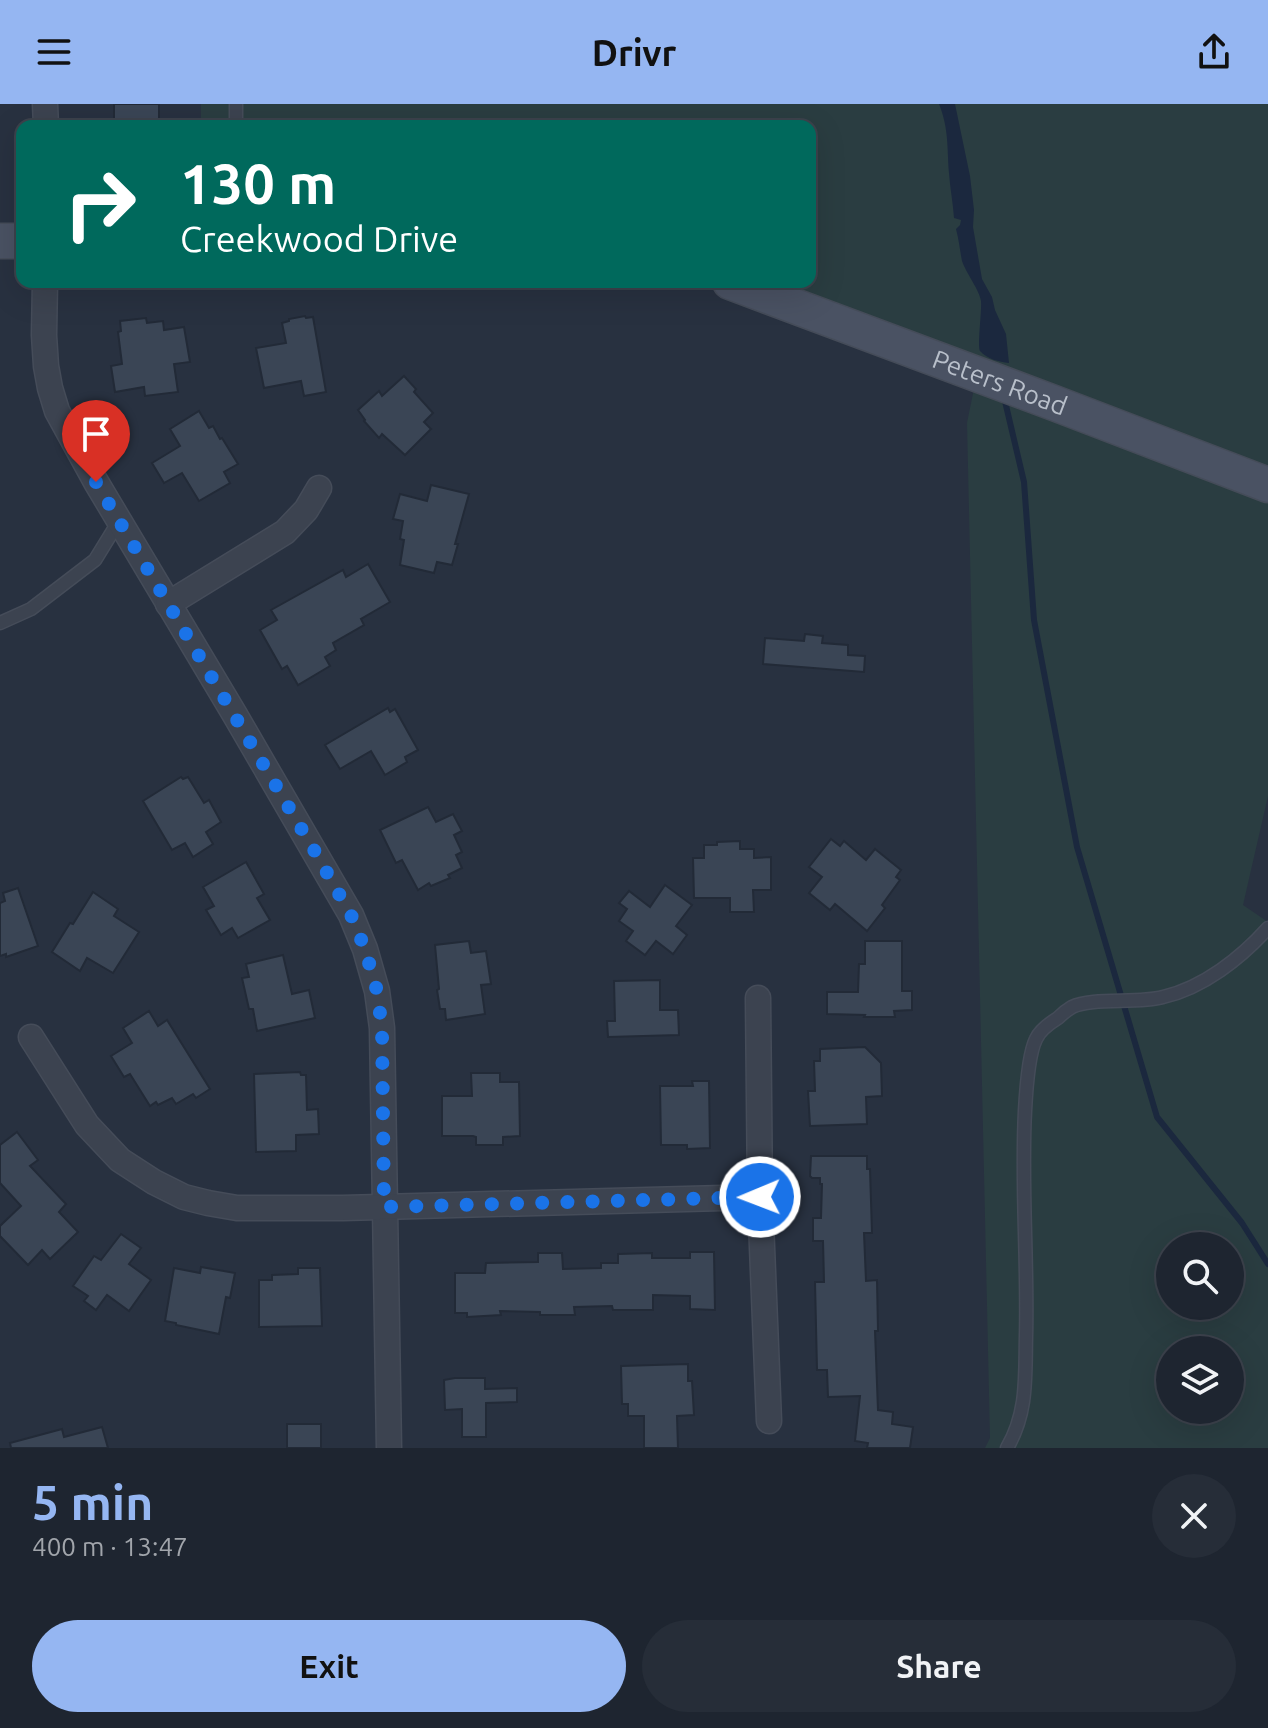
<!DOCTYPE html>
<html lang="en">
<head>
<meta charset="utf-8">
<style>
	body { margin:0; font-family:Ubuntu,sans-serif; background:#262d38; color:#f1f3f6; height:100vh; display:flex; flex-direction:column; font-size:30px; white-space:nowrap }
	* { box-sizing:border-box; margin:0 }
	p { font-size:26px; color:#a1a5ab }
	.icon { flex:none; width:44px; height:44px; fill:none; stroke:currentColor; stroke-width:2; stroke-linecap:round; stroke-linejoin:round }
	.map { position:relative; height:1344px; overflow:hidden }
	.details { display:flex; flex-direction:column; background:#1e2530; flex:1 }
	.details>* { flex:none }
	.guide { position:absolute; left:16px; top:16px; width:800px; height:168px; border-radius:16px; box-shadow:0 8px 32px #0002,0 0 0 2px #3c424c; background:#00695c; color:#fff; overflow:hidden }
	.tools { position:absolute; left:1156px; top:1128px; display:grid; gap:16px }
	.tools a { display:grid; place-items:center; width:88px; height:88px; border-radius:50%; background:#1e2530; box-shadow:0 8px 32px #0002,0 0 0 2px #3c424c; font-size:40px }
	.pin { position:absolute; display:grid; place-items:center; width:68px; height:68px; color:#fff; margin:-82px -34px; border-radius:50% 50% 50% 0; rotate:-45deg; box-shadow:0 0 8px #0007 }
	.pin .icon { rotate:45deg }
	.me { position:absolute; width:88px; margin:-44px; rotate:269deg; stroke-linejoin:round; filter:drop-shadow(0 0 6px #0008) }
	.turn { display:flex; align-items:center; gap:28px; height:168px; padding:0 32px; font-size:36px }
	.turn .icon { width:104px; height:104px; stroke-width:2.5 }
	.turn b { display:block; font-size:56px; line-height:68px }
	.round { display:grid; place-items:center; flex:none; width:84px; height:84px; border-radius:42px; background:#262d38 }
	.overview { display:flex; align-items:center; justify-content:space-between; height:136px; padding:0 32px }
	h1 { font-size:48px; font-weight:600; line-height:60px; color:#95b6f2 }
	.button { display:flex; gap:16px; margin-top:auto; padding:16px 32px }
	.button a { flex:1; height:92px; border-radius:48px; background:#95b6f2; color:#111; font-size:32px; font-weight:600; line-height:92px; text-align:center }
	.button a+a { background:#262d38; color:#f1f3f6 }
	header { display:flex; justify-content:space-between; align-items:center; height:104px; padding:0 32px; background:#95b6f2; color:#111; font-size:36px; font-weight:600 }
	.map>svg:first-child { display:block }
	.green { fill:#2a3d41; fill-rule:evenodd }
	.water { fill:#1b283e }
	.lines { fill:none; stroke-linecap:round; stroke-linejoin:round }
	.stream { stroke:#1b283e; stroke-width:6 }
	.building { fill:#3a4555; stroke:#222a37; stroke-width:2 }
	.lane-casing { stroke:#454c59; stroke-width:15 }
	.street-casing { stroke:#454c59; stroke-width:27 }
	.secondary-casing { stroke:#454c59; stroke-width:37 }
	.lane { stroke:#3c4350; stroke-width:12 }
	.street { stroke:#3c4350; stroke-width:24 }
	.secondary { stroke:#4a5263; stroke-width:34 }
	.route { stroke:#1a73e8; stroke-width:14; stroke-dasharray:0 25.2 }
	.labels { text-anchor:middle; stroke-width:8; stroke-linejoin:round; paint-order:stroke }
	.street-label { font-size:26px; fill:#b8bfca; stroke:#202835 }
</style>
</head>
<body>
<header><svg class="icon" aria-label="menu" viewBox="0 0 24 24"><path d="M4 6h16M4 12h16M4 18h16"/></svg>Drivr<svg class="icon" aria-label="share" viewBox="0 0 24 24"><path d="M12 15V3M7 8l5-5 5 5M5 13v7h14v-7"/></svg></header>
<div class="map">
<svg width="1268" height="1344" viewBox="0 0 1268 1344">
	<rect width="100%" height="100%" fill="#283140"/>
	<path class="green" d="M201,0H1268V692L1243,801L1268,818V1344H985L990,1334L967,319L977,270L730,178H810V22H201ZM1170,1142H1230V1202H1170ZM1170,1246H1230V1306H1170Z"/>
	<path class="water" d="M939,0H955L970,72L974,106L973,123L982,175L992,193L995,206L1006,230L1009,259C999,258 987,255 980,247C977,243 982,206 981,197C980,187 966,169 962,157C960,147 959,136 956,125L960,121L961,116L954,114C953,99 950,84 949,69C947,44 949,25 939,0Z"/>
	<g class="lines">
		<polyline class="stream" points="1004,293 1024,378 1034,516 1077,743 1157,1013 1242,1119 1268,1160"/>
	</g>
	<g class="building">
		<rect x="114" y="0" width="45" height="22"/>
		<polygon points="305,212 306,214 313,213 326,288 304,292 301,277 264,284 256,244 286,239 282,219 289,217 289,215"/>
		<polygon points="146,214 147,219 163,217 164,226 184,223 190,258 174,260 178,288 145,292 144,283 115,288 111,262 122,260 118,228 121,227 120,217"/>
		<polygon points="404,272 416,285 414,288 433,309 424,318 431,325 405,351 382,330 379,334 364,317 365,316 358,306 379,287 382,292"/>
		<polygon points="199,307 209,324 213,322 220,335 222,334 238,360 224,368 230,379 199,397 182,369 164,379 152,359 180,342 170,325"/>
		<polygon points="431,381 469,390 455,440 458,440 452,461 437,458 434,469 400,461 404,436 400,435 403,417 393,415 400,390 427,397"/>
		<polygon points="368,460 390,498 361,515 364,521 333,539 336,546 325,553 330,562 298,581 287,562 282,565 260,526 277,516 271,506 343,466 346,473"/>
		<polygon points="805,530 823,532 822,539 848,541 848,551 865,552 864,568 763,560 765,534 804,537"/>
		<polygon points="388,604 390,608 395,605 418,646 405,653 407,658 385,671 371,647 340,665 325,641"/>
		<polygon points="181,673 183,675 188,673 204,699 209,696 221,718 206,728 213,740 193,753 185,739 172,746 143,697"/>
		<polygon points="428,703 436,718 453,710 462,727 454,731 462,748 456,751 462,764 448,771 450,774 431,782 429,779 418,786 402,756 396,759 380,726"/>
		<polygon points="831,735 840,742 844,737 866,756 875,745 901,766 896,773 900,776 882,801 885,804 867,827 835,800 830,806 809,789 822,773 809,763"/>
		<polygon points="740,737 740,745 754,745 754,754 771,753 771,786 753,786 754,808 730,808 730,794 694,794 693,754 704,754 704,741 717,741 717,738"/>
		<polygon points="246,758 264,790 257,794 270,816 238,834 232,824 221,831 206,806 214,802 203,783"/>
		<polygon points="665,781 692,801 676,822 687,831 673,850 656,837 645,851 626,837 633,827 619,817 627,805 619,799 629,787 650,803"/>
		<polygon points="18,784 38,842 6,853 6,850 0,852 0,799 5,797 3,789"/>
		<polygon points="93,788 118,805 114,812 139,828 113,869 87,854 80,867 52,848 70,819 73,820"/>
		<polygon points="469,837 471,849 486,847 491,880 481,881 485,910 446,916 445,905 440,905 437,886 439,885 435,841"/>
		<polygon points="865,837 902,837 902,887 912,887 912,906 894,907 895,913 864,913 865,911 827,910 827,888 858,888 859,860 865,860"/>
		<polygon points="283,851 292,890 309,886 315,914 257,927 253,905 249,905 242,874 249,873 246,860"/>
		<polygon points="660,876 660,906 678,906 679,931 608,933 607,917 615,917 614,877"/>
		<polygon points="149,907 158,922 167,916 210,985 196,994 193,990 176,1000 172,994 158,1001 156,998 150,1002 130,970 124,973 111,952 132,939 123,924"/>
		<polygon points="865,943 881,959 882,992 866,993 867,1020 810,1022 808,987 815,987 814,957 820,957 820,945"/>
		<polygon points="300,968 301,971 306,971 307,1006 318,1005 319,1030 296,1031 296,1047 256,1048 254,970"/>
		<polygon points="471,969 500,969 500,978 519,978 520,1032 503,1033 503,1041 476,1041 476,1033 473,1032 442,1032 442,992 472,992"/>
		<polygon points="692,977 709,977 710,1044 687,1045 687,1041 661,1041 660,982 693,982"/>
		<polygon points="17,1028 38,1056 30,1062 66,1100 59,1108 78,1128 50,1155 42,1146 28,1161 0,1132 0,1122 21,1102 0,1079 0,1041"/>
		<polygon points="811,1052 867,1052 867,1065 870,1065 872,1129 864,1129 866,1177 877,1176 878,1227 875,1227 878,1306 893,1308 892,1320 913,1323 910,1344 867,1344 868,1339 855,1337 860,1292 828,1293 827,1266 817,1266 815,1178 824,1178 823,1137 813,1137 813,1114 821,1114 822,1080 820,1080 820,1074 812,1074 810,1072"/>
		<polygon points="121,1130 141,1144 129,1160 151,1176 129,1207 107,1191 96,1206 84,1197 88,1192 73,1182 94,1152 101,1156"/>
		<polygon points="690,1148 714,1148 715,1206 690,1205 690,1192 653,1191 653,1206 613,1206 612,1202 574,1203 575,1211 540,1211 540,1208 500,1207 501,1211 467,1213 467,1209 455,1209 455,1169 485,1169 486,1159 538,1158 538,1149 562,1149 563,1165 601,1164 601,1159 618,1159 618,1150 652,1149 652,1154 690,1154"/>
		<polygon points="201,1163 235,1169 230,1194 226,1193 219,1230 176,1221 176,1219 165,1217 174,1164 200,1169"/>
		<polygon points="298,1164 320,1164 322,1222 259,1223 259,1176 272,1176 272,1171 298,1170"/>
		<polygon points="688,1260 688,1277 692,1277 694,1311 677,1312 678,1344 644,1344 644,1312 628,1312 628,1300 622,1300 621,1262"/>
		<polygon points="455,1274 485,1274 485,1285 517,1284 517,1298 486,1299 486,1333 462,1333 462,1305 445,1306 444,1276"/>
		<rect x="287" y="1320" width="34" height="24"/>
		<polygon points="102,1323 108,1344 11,1344 10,1339 62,1325 64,1333"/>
	</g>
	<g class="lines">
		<defs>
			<g id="lane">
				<polyline points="236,0 236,22"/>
				<polyline points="0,519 31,505 95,456 119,417"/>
				<path d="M1007,1344C1028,1308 1025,1273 1026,1232C1028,1157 1021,1082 1025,1007C1026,988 1028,951 1036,935C1040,926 1050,919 1058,914C1062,910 1067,906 1072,903C1092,893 1138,900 1163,893C1203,884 1241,854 1268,824"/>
			</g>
			<g id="street">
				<polyline points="45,0 46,22"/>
				<polyline points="45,178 44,231 46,262 50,284 57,307 96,378 235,611 351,811 365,845 377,887 382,924 389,1344"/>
				<polyline points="168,500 285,428 306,406 319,384"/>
				<polyline points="758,894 760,1093 769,1317"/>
				<polyline points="31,933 87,1021 120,1056 154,1078 184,1093 208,1099 237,1104 343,1104 760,1093"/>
			</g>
			<g id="secondary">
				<polyline points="0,137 22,137"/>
				<path id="s1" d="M730,178L1054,299L1268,381"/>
			</g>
		</defs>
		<use href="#lane" class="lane-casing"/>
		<use href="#street" class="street-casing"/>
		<use href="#secondary" class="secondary-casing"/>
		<use href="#lane" class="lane"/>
		<use href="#street" class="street"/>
		<use href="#secondary" class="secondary"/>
	</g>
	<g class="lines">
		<polyline class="route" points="96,378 314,746 351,811 365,845 377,887 382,924 384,1103 760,1093"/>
	</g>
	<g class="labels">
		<g class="street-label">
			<text dy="9" stroke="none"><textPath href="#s1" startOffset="288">Peters Road</textPath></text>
		</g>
	</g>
</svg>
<div class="tools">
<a><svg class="icon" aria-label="search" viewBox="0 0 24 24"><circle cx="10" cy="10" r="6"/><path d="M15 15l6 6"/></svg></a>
<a><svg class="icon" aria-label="layers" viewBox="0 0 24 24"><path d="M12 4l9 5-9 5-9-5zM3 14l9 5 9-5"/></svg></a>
</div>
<div class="pin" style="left:96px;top:378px;background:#d93025"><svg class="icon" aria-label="arrive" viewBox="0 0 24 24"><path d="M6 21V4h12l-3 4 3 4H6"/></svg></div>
<svg class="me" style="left:760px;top:1093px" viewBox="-20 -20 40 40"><circle r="17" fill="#1a73e8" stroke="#fff" stroke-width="3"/><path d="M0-11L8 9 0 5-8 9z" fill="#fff"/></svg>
<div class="guide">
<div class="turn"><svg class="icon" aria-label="right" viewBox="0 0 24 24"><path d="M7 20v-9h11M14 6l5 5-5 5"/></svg><div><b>130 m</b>Creekwood Drive</div></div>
</div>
</div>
<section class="details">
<div class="overview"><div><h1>5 min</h1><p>400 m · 13:47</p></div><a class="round"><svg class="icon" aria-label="close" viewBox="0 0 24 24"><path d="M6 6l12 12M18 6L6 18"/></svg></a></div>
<div class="button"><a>Exit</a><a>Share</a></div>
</section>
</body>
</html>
